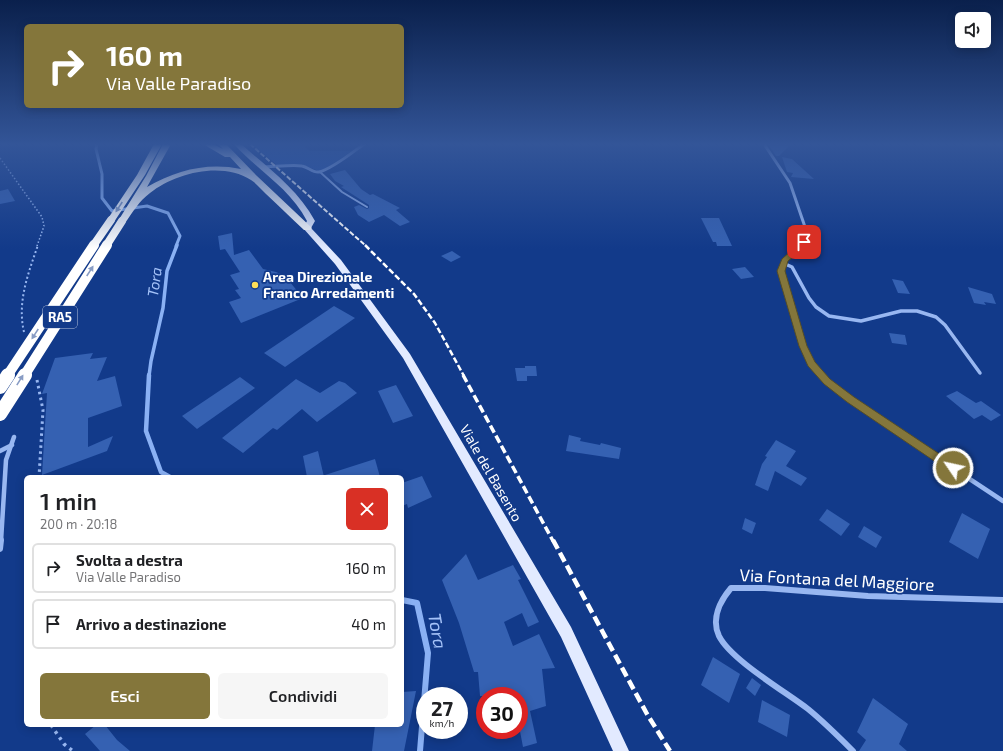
<!DOCTYPE html>
<html lang="it">
<head>
<meta charset="utf-8">
<style>
	body { margin:0; font-family:"Exo 2",sans-serif; background:#f6f6f6; color:#202124; height:100vh; display:flex; flex-direction:column; font-size:15px; white-space:nowrap }
	* { box-sizing:border-box; margin:0 }
	p { font-size:13px; color:#757577 }
	.icon { flex:none; width:22px; height:22px; fill:none; stroke:currentColor; stroke-width:2; stroke-linecap:round; stroke-linejoin:round }
	.map { position:relative; flex:1; overflow:hidden }
	.drawer { position:absolute; left:24px; top:475px; width:380px; height:252px; display:flex; flex-direction:column; background:#fff; border-radius:6px; box-shadow:0 2px 10px #0003 }
	.drawer>* { flex:none }
	.hud { position:absolute; left:24px; top:24px; width:380px; height:84px; border-radius:6px; box-shadow:0 2px 10px #0003; background:#84763b; color:#fff; overflow:hidden }
	.controls { position:absolute; left:955px; top:12px; display:grid; gap:8px }
	.controls a { display:grid; place-items:center; width:36px; height:36px; border-radius:6px; background:#fff; box-shadow:0 2px 10px #0003; font-size:20px }
	.speed { position:absolute; left:416px; top:687px; display:flex; gap:8px; font-size:20px; font-weight:700; text-align:center }
	.speed>* { display:grid; place-content:center; width:52px; height:52px; border-radius:50%; background:#fff; box-shadow:0 2px 10px #0003; line-height:1 }
	.speed small { font-size:10px; font-weight:400 }
	.speed .limit { border:6px solid #d22; background:#fff; color:#111 }
	.pin { position:absolute; display:grid; place-items:center; width:34px; height:34px; color:#fff; margin:-17px; border-radius:8px; box-shadow:0 2px 6px #0006 }
	.me { position:absolute; width:44px; margin:-22px; rotate:304deg; stroke-linejoin:round; filter:drop-shadow(0 0 3px #0008) }
	.turn { display:flex; align-items:center; gap:14px; height:84px; padding:0 16px; font-size:18px }
	.turn .icon { width:52px; height:52px; stroke-width:2.5 }
	.turn b { display:block; font-size:28px; line-height:34px }
	.round { display:grid; place-items:center; flex:none; width:42px; height:42px; border-radius:6px; background:#f6f6f6 }
	.overview { display:flex; align-items:center; justify-content:space-between; height:68px; padding:0 16px }
	h1 { font-size:24px; font-weight:600; line-height:30px }
	.action { display:flex; gap:8px; margin-top:auto; padding:8px 16px }
	.action a { flex:1; height:46px; border-radius:6px; background:#84763b; color:#fff; font-size:16px; font-weight:600; line-height:46px; text-align:center }
	.action a+a { background:#f6f6f6; color:#202124 }
	ul { padding:0; list-style:none }
	li { display:flex; align-items:center; gap:12px; height:50px; margin:0 8px 6px; padding:0 8px; border:2px solid #e0e0e0; border-radius:6px }
	li div { flex:1 }
	li b { display:block; font-size:15px }
	li em { font-style:normal }
	.map>svg:first-child { display:block }
	.green { fill:#2452a9 }
	.lines { fill:none; stroke-linecap:round; stroke-linejoin:round }
	.stream-far3 { stroke:#8ab1f4; stroke-width:3 }
	.stream-far2 { stroke:#8ab1f4; stroke-width:3.5 }
	.stream-far1 { stroke:#8ab1f4; stroke-width:4.5 }
	.stream { stroke:#8ab1f4; stroke-width:6 }
	.building { fill:#3561b2 }
	.path-far3 { stroke:#98b7f1; stroke-width:1.5; stroke-dasharray:1.5 2; stroke-linecap:butt }
	.path-far2 { stroke:#98b7f1; stroke-width:2; stroke-dasharray:2 2.5; stroke-linecap:butt }
	.path-far1 { stroke:#98b7f1; stroke-width:3; stroke-dasharray:2.5 3.5; stroke-linecap:butt }
	.path { stroke:#98b7f1; stroke-width:3.5; stroke-dasharray:3 4.5; stroke-linecap:butt }
	.lane { stroke:#98b7f1; stroke-width:2 }
	.street-far3 { stroke:#98b7f1; stroke-width:3 }
	.street-far2 { stroke:#98b7f1; stroke-width:3.5 }
	.street-far1 { stroke:#98b7f1; stroke-width:4.5 }
	.street { stroke:#98b7f1; stroke-width:6 }
	.primary { fill:#e2eaff; fill-rule:evenodd }
	.highway { fill:#fff; fill-rule:evenodd }
	.rail-far3 { stroke:#fff; stroke-width:2; stroke-dasharray:5 2; stroke-linecap:butt }
	.rail-far2 { stroke:#fff; stroke-width:2.5; stroke-dasharray:6 2.5; stroke-linecap:butt }
	.rail-far1 { stroke:#fff; stroke-width:3.5; stroke-dasharray:8 3.5; stroke-linecap:butt }
	.rail { stroke:#fff; stroke-width:4.5; stroke-dasharray:10 4.5; stroke-linecap:butt }
	.highway-bridge-far2 { stroke:#fff; stroke-width:8 }
	.highway-bridge-far1 { stroke:#fff; stroke-width:10 }
	.highway-bridge { stroke:#fff; stroke-width:14 }
	.oneway { fill:#889cc4 }
	.route { fill:#84763b; stroke:#564d26 }
	.poi-dot { fill:#ffdf58; stroke:#123a8a; stroke-width:1.5 }
	.labels { text-anchor:middle; stroke-width:3.5; stroke-linejoin:round; paint-order:stroke }
	.shield { fill:#123a8a; stroke:#b8c4dc; stroke-width:1 }
	.shield-label { font-size:13px; font-weight:bold; fill:#fff }
	.poi-label { font-size:14px; font-weight:bold; fill:#fff; stroke:#123a8a; text-anchor:start }
	.street-label { font-size:14px; fill:#fff; stroke:#123a8a }
	.water-label { font-size:15px; font-style:italic; fill:#a4c2f8; stroke:#123a8a }
	.near-street-label { font-size:17px; fill:#fff; stroke:#123a8a }
	.near-water-label { font-size:18px; font-style:italic; fill:#a4c2f8; stroke:#123a8a }
</style>
</head>
<body>
<div class="map">
<svg width="1003" height="751" viewBox="0 0 1003 751">
	<rect width="100%" height="100%" fill="#123a8a"/>
	<polygon class="green" points="252,144 315,144 307,144 305,147 310,151 352,151 321,172 301,164 278,166"/>
	<g class="lines">
		<polyline class="stream-far3" points="97,144 96,149 102,174 102,198 112,211 147,206 168,213 180,236 176,246"/>
		<polyline class="stream-far2" points="149,376 151,361 163,308 167,271 177,245"/>
		<polyline class="stream-far1" points="149,375 146,431 161,472 170,477"/>
		<polyline class="stream" points="402,600 417,603 428,653 420,751"/>
	</g>
	<g class="building">
		<polygon points="768,144 791,144 779,156 776,156"/>
		<polygon points="782,157 792,159 814,179 791,177 793,173 787,172"/>
		<polygon points="345,170 361,189 370,195 373,194 400,208 396,210 410,222 400,226 384,215 369,222 358,215 354,207 359,205 367,209 369,208 369,205 341,187 344,186 335,181 330,174"/>
		<polygon points="8,189 15,201 0,204 0,191"/>
		<polygon points="701,218 719,218 732,246 717,246 716,242 713,242"/>
		<polygon points="232,233 234,255 249,250 263,269 276,272 285,276 303,298 241,323 229,302 241,298 235,290 239,289 230,275 240,272 225,249 220,250 218,236"/>
		<polygon points="452,251 461,257 451,262 441,256"/>
		<polygon points="745,267 754,277 741,279 732,269"/>
		<polygon points="892,279 903,281 910,294 898,293"/>
		<polygon points="968,287 992,294 996,304 984,302 986,305 974,303"/>
		<polygon points="334,306 355,318 285,367 264,353"/>
		<polygon points="889,333 905,335 907,345 892,343"/>
		<polygon points="93,353 90,359 107,357 97,381 115,376 122,406 88,418 88,447 113,436 107,451 42,475 47,393 42,394 55,358"/>
		<polygon points="525,366 536,366 537,376 527,376 527,381 517,381 515,368 525,368"/>
		<polygon points="240,377 255,388 197,429 182,416"/>
		<polygon points="296,379 320,393 339,381 345,383 357,393 317,422 302,409 277,430 273,428 243,453 222,438"/>
		<polygon points="396,385 413,416 393,423 378,391"/>
		<polygon points="957,391 976,403 981,401 1001,415 991,421 982,415 974,419 946,396"/>
		<polygon points="569,435 581,438 580,441 600,445 601,443 621,448 619,459 566,451"/>
		<polygon points="776,440 796,451 786,466 807,478 801,486 775,471 768,491 755,485 762,464 767,457 765,456"/>
		<polygon points="318,451 324,477 307,477 303,456"/>
		<polygon points="375,459 380,477 326,477 325,475"/>
		<polygon points="422,476 432,497 408,508 407,504 402,506 402,483"/>
		<polygon points="827,509 850,524 841,536 819,520"/>
		<polygon points="962,513 990,529 978,559 949,542"/>
		<polygon points="745,518 756,523 752,534 742,529"/>
		<polygon points="864,526 882,537 876,548 858,537"/>
		<polygon points="466,554 478,580 513,565 521,579 518,580 539,622 528,627 522,613 504,622 513,646 539,634 555,668 542,669 546,706 530,711 537,743 523,747 519,726 519,696 480,696 478,672 474,672 459,623 442,580"/>
		<polygon points="713,657 740,674 729,703 701,685"/>
		<polygon points="752,678 761,685 755,696 746,688"/>
		<polygon points="416,691 404,751 372,751 375,725 402,725 402,692"/>
		<polygon points="873,698 908,724 899,744 907,751 859,751 866,740 857,732"/>
		<polygon points="762,700 790,715 787,737 758,722"/>
		<polygon points="96,725 105,725 117,740 130,751 100,751 85,734"/>
	</g>
	<g class="lines">
		<polyline class="path-far3" points="0,158 42,217 44,226 37,246"/>
		<path class="path-far2" d="M24,332C17,302 28,274 38,245"/>
		<polyline class="path-far1" points="37,380 43,410 39,477"/>
		<polyline class="path" points="51,725 64,744 73,751"/>
		<polyline class="lane" points="320,172 342,192 367,207"/>
		<g class="street-far3">
			<polyline points="764,144 790,183 805,227 804,242 801,246"/>
			<path d="M262,167C272,167 294,164 302,166C308,167 313,173 319,172C332,169 353,152 364,144"/>
		</g>
		<g class="street-far2">
			<polyline points="802,245 785,260 781,271 803,346 811,364 822,376"/>
			<polyline points="783,263 792,267 809,298 816,307 829,316 861,321 901,311 917,311 936,317 945,325 980,373"/>
		</g>
		<g class="street-far1">
			<polyline points="821,375 850,400 1003,501"/>
			<polyline points="0,451 12,445"/>
			<polyline points="1,541 6,460 14,437"/>
		</g>
		<g class="street">
			<polyline points="0,549 1,540"/>
			<path d="M853,751C839,737 824,722 808,709C786,692 731,660 719,636C711,619 720,601 731,588H765L868,596L1003,600"/>
		</g>
		<path class="primary" d="M234,144H241C268,168 298,189 315,221L311,228L341,260L410,354L571,627L629,751H613L561,637L403,358L335,264L303,228L307,221C290,188 258,171 234,144Z"/>
		<g class="highway">
			<polygon points="154,144 162,144 145,175 114,222 108,222 107,220 137,175"/>
			<path d="M163,144H171L147,187C176,170 208,162 241,169L230,157H225L203,144H213L223,149L218,144H226L257,176L312,228L310,230H304C291,218 279,206 266,194C261,189 256,183 251,180C222,161 175,173 150,193C139,201 133,212 125,223H119L118,221L146,176Z"/>
		</g>
		<polyline class="rail-far3" points="250,144 366,246"/>
		<polyline class="rail-far2" points="365,245 414,294 435,323 464,376"/>
		<polyline class="rail-far1" points="463,375 553,541"/>
		<polyline class="rail" points="553,540 647,714 670,751"/>
		<g class="highway-bridge-far2">
			<polyline points="93,246 111,220"/>
			<polyline points="106,246 122,221"/>
		</g>
		<g class="highway-bridge-far1">
			<polyline points="7,376 94,245"/>
			<polyline points="24,376 107,245"/>
		</g>
		<g class="highway-bridge">
			<polyline points="0,387 8,375"/>
			<polyline points="0,414 25,375"/>
		</g>
	</g>
	<defs><path id="oneway-solid" d="M-6-.8H1V-3.2L6.5 0L1 3.2V.8H-6Z"/></defs>
	<g class="oneway">
		<use href="#oneway-solid" transform="translate(119 207) rotate(123)"/>
		<use href="#oneway-solid" transform="translate(90 271) rotate(-57)"/>
		<use href="#oneway-solid" transform="translate(35 334) rotate(123)"/>
		<use href="#oneway-solid" transform="translate(20 380) rotate(-58)"/>
	</g>
	<linearGradient id="sky" x2="0" y2="1"><stop stop-color="#0a204c"/><stop offset="0.58" stop-color="#335598"/><stop offset="1" stop-color="#335598" stop-opacity="0"/></linearGradient>
	<rect width="1003" height="249" fill="url(#sky)"/>
	<polygon class="route" points="804,239 808,242 802,250 788,261 785,271 807,346 815,362 830,379 854,397 956,465 958,468 956,471 953,473 949,471 847,402 824,384 808,366 799,346 777,271 782,259"/>
	<circle class="poi-dot" cx="255" cy="285" r="4"/>
	<g class="labels">
		<rect class="shield" x="43" y="306" width="34" height="22" rx="3"/>
		<g class="shield-label">
			<text x="60" y="322">RA5</text>
		</g>
		<g class="poi-label">
			<text x="263" y="282">Area Direzionale<tspan x="263" dy="16">Franco Arredamenti</tspan></text>
		</g>
		<g class="street-label">
			<text transform="translate(491 473) rotate(60)" y="5">Viale del Basento</text>
		</g>
		<g class="water-label">
			<text transform="translate(155 282) rotate(-82)" y="5">Tora</text>
		</g>
		<g class="near-street-label">
			<text transform="translate(837 580) rotate(3)" y="6">Via Fontana del Maggiore</text>
		</g>
		<g class="near-water-label">
			<text transform="translate(437 631) rotate(80)" y="6">Tora</text>
		</g>
	</g>
</svg>
<div class="controls">
<a><svg class="icon" aria-label="sound" viewBox="0 0 24 24"><path d="M4 9h4l5-4v14l-5-4H4zM17 9q2 3 0 6"/></svg></a>
</div>
<div class="speed"><div>27<small>km/h</small></div><div class="limit">30</div></div>
<div class="pin" style="left:804px;top:242px;background:#d93025"><svg class="icon" aria-label="arrive" viewBox="0 0 24 24"><path d="M6 21V4h12l-3 4 3 4H6"/></svg></div>
<svg class="me" style="left:953px;top:468px" viewBox="-20 -20 40 40"><circle r="17" fill="#84763b" stroke="#fff" stroke-width="3"/><path d="M0-11L8 9 0 5-8 9z" fill="#fff"/></svg>
<div class="hud">
<div class="turn"><svg class="icon" aria-label="right" viewBox="0 0 24 24"><path d="M7 20v-9h11M14 6l5 5-5 5"/></svg><div><b>160 m</b>Via Valle Paradiso</div></div>
</div>
<section class="drawer">
<div class="overview"><div><h1>1 min</h1><p>200 m · 20:18</p></div><a class="round" style="background:#d93025;color:#fff"><svg class="icon" aria-label="close" viewBox="0 0 24 24"><path d="M6 6l12 12M18 6L6 18"/></svg></a></div>
<ul>
<li><svg class="icon" aria-label="right" viewBox="0 0 24 24"><path d="M7 20v-9h11M14 6l5 5-5 5"/></svg><div><b>Svolta a destra</b><p>Via Valle Paradiso</p></div><em>160 m</em></li>
<li><svg class="icon" aria-label="arrive" viewBox="0 0 24 24"><path d="M6 21V4h12l-3 4 3 4H6"/></svg><div><b>Arrivo a destinazione</b></div><em>40 m</em></li>
</ul>
<div class="action"><a>Esci</a><a>Condividi</a></div>
</section>
</div>
</body>
</html>
